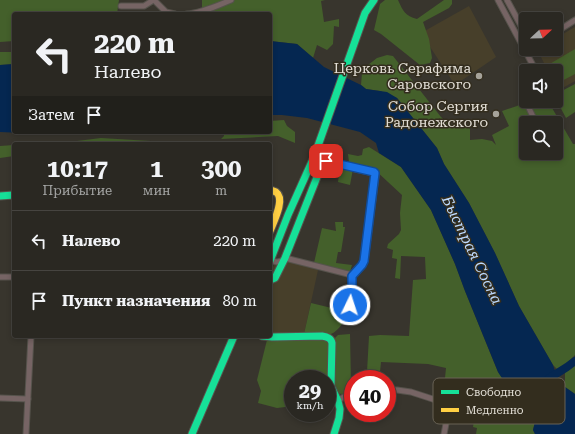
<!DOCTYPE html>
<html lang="ru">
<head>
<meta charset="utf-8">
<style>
	body { margin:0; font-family:"Roboto Serif",serif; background:#32302a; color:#f1f3f6; height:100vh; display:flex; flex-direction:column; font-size:15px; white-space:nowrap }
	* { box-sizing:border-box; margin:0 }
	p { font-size:13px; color:#a5a6a5 }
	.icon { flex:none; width:22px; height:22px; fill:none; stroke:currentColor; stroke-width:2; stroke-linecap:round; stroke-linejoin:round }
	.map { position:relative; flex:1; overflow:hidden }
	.side { position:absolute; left:12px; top:142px; width:260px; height:196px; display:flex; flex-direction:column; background:#2a2822; border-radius:4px; box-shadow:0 2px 6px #0003,0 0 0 1px #464440 }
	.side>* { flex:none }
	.hud { position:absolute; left:12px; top:12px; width:260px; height:122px; border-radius:4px; box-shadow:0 2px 6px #0003,0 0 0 1px #464440; background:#2a2822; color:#f1f3f6; overflow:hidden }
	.needle { width:26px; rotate:68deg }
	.fabs { position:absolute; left:519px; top:12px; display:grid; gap:8px }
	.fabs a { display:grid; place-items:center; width:44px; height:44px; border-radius:4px; background:#2a2822; box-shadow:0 2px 6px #0003,0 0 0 1px #464440; font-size:20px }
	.speed { position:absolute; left:284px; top:370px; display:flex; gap:8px; font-size:20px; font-weight:700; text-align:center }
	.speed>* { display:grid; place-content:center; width:52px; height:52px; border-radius:50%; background:#2a2822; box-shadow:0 2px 6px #0003,0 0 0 1px #464440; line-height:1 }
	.speed small { font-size:10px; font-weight:400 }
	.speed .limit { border:6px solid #d22; background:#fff; color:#111 }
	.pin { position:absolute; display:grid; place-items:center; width:34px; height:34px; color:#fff; margin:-17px; border-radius:8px; box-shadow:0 2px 6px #0006 }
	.me { position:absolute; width:44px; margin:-22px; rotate:4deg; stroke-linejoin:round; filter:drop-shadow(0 0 3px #0008) }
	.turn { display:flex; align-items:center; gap:14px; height:84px; padding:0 16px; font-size:18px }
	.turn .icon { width:52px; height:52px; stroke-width:2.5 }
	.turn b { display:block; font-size:28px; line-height:34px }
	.then { display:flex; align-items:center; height:38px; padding:0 16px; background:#0003; gap:8px; font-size:15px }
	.eta { display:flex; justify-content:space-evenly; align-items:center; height:68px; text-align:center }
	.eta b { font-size:24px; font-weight:700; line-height:28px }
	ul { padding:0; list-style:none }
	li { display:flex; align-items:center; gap:12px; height:60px; padding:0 16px; border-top:1px solid #464440 }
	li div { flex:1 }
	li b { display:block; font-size:15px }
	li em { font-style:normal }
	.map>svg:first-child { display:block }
	.built { fill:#473f2a }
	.green { fill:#44602b; fill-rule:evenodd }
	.water { fill:#052751 }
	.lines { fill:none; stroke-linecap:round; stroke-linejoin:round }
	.river { stroke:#052751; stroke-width:8 }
	.street-casing { stroke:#56534c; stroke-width:7 }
	.fast-casing { stroke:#56534c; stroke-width:9 }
	.slow-casing { stroke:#56534c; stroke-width:9 }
	.street { stroke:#766464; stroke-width:5 }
	.fast { stroke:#16e098; stroke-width:7 }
	.slow { stroke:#ffcf43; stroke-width:7 }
	.route-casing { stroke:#114b97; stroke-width:10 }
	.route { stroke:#1a73e8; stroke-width:7 }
	.poi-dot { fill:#a6a39a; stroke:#332d1e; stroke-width:1.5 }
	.labels { text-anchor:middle; stroke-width:3; stroke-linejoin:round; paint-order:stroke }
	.poi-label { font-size:14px; fill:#e2ded5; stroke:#332d1e; text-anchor:end }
	.water-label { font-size:15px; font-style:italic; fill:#bddaff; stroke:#332d1e }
	.key { fill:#332d1e; stroke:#686255; stroke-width:1 }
	.key-label { font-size:11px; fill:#e2ded5 }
</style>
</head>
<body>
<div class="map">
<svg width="575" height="434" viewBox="0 0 575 434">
	<rect width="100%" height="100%" fill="#38352d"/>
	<g class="built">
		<polygon points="469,6 496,57 455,85 421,33"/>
		<polygon points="575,27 575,81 559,90 556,85 556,71 548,71 537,49 556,49 556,38"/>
		<polygon points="287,261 318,270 304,334 270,335 270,273 274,265"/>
	</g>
	<g class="green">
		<polygon points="0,0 119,0 117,14 14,14 14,41 0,42"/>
		<polygon points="202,0 325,0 321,1 324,22 339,19 339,27 334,26 333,44 327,50 317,45 313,58 297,44 270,41 270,14 202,14"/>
		<path d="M385,0H398C403,11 405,16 417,19L444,0H452V4L449,8L423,22L429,39L432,58L430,63L420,65L381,34L374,30L380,4Z"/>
		<polygon points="575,49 575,74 558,83 556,79 556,71 552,71 548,65"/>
		<polygon points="0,52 14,52 14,64 0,65"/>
		<path d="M387,55L393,56L441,117L450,125L467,124L470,129V140L482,139L492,141L496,145L492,135L509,126L502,111L517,106L526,100L548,101L573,144H575V355L566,364L557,369L553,365L519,306L495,253L469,203L444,164L437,148L397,98L380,91L366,89L361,85L362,73L368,65L377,58ZM526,123H556V153H526Z"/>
		<polygon points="575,84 575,112 566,118 556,99 556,94"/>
		<polygon points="284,120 287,126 295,132 295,143 278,136 221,139 224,136 224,133 213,132 270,132 270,121"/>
		<polygon points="101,138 167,142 167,144 40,144 61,143"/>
		<polygon points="14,145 14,156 0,158 0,146"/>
		<polygon points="369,147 401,167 431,210 455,264 465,291 498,372 535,422 533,430 535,434 476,434 477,428 473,427 478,397 443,398 446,368 428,364 381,362 380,372 367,372 369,336 380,335 409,336 413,280 426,279 425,257 401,256 400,279 395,278 397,259 392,258 393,250 387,248 388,244 399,234 401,230 400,213 402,195 374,169 364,166 349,162 348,154 358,156 362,155 363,149"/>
		<polygon points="340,167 353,169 350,185 338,182"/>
		<polygon points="335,222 343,222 343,227 345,227 341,252 338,252 336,263 352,265 350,272 314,263 322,228 336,231"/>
		<path d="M311,303L340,310H348C347,318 339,331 331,334C327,335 310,334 304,334Z"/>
		<polygon points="350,334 351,384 353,385 353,391 342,394 336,393 333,379 334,339 338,335"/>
		<polygon points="320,338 329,341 329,382 331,402 327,403 327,379 293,379 293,406 277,408 258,403 261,391 257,380 267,340"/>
		<polygon points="575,364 575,394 565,387 565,371"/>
	</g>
	<g class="water">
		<polygon points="270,41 297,44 324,67 361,85 366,89 387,92 397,98 437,148 444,164 469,203 495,253 519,306 553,365 557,377 565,387 575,394 575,434 535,434 533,430 535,422 509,389 498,372 465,291 455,264 431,210 401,167 379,153 376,143 360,132 307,118 282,115 270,115"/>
		<polygon points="14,64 14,132 38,132 24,133 0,132 0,65"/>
	</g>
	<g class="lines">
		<polyline class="river" points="548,379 567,367 575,361"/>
		<defs>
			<g id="street">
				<polyline points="154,0 166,12 175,14"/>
				<polyline points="498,0 536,71"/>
				<polyline points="507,0 526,35"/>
				<polyline points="121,6 144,6 152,1 152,0"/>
				<path d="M187,14C201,13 217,6 231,0"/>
				<polyline points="556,32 575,20"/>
				<polyline points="527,101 527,104 536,123"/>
				<polyline points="285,258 352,275"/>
				<path d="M270,259L271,258C274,264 279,262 284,260"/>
				<polyline points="0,277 14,277"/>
				<path d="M387,390H397L411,392L445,403C449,412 446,424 444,434"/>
				<polyline points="0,398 28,399"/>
				<polyline points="338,400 344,397 353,394"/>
				<polyline points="26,434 31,336"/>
			</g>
			<g id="fast">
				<polyline points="0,196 14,195"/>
				<polyline points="270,261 288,215 314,157 365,13 374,0"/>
				<polyline points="270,280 275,278 285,258 321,167 324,162 328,162 374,172 375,173 375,176 364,261 362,265 352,276 352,299 350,305"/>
				<path d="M262,336L272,337L322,336C327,337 331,338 332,343L331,386L338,401L340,409L339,418L334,434"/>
				<polyline points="192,434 234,336"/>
			</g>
			<path id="slow" d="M270,190C271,190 276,192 276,192C286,199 273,223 270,231"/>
		</defs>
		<use href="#street" class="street-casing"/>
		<use href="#fast" class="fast-casing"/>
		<use href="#slow" class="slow-casing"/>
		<use href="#street" class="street"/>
		<use href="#fast" class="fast"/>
		<use href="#slow" class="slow"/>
	</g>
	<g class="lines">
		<defs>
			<polyline id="route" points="326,161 374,172 375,173 364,261 362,265 352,276 352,299 350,305"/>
		</defs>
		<use href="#route" class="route-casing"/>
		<use href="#route" class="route"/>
	</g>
	<g class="poi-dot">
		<circle cx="479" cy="76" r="4"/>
		<circle cx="496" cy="114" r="4"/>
	</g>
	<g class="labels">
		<g class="poi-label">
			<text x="471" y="73">Церковь Серафима<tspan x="471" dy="16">Саровского</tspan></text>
			<text x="488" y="111">Собор Сергия<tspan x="488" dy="16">Радонежского</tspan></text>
		</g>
		<g class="water-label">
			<text transform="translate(472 250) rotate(64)" y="5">Быстрая Сосна</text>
		</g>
	</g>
	<rect x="433" y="378" width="132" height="46" rx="6" class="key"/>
	<rect x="441" y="390" width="18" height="4" fill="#16e098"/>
	<rect x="441" y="408" width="18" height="4" fill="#ffcf43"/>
	<g class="key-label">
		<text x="466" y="396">Свободно</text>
		<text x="466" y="414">Медленно</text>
	</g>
</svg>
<div class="fabs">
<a><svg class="needle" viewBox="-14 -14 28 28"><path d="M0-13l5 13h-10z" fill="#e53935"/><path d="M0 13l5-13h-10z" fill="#a5a6a5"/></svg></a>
<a><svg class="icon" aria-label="sound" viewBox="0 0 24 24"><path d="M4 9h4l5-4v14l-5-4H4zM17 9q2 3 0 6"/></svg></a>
<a><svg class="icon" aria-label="search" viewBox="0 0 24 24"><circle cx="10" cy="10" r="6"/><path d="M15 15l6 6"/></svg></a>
</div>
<div class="speed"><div>29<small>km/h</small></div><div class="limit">40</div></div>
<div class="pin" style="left:326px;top:161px;background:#d93025"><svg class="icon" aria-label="arrive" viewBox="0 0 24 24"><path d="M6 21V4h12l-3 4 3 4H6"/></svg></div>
<svg class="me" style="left:350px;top:305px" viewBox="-20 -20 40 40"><circle r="17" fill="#1a73e8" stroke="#fff" stroke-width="3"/><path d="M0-11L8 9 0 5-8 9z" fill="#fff"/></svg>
<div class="hud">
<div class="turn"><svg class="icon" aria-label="left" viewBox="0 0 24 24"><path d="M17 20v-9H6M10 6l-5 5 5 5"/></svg><div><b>220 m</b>Налево</div></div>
<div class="then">Затем<svg class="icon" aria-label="arrive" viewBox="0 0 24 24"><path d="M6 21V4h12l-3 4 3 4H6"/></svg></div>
</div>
<section class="side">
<div class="eta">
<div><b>10:17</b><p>Прибытие</p></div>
<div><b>1</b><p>мин</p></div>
<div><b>300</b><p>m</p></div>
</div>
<ul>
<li><svg class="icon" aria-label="left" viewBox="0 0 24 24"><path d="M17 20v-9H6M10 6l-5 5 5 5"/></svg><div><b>Налево</b></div><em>220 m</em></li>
<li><svg class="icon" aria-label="arrive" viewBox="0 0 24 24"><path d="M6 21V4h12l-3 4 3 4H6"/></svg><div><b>Пункт назначения</b></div><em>80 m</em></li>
</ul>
</section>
</div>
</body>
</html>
